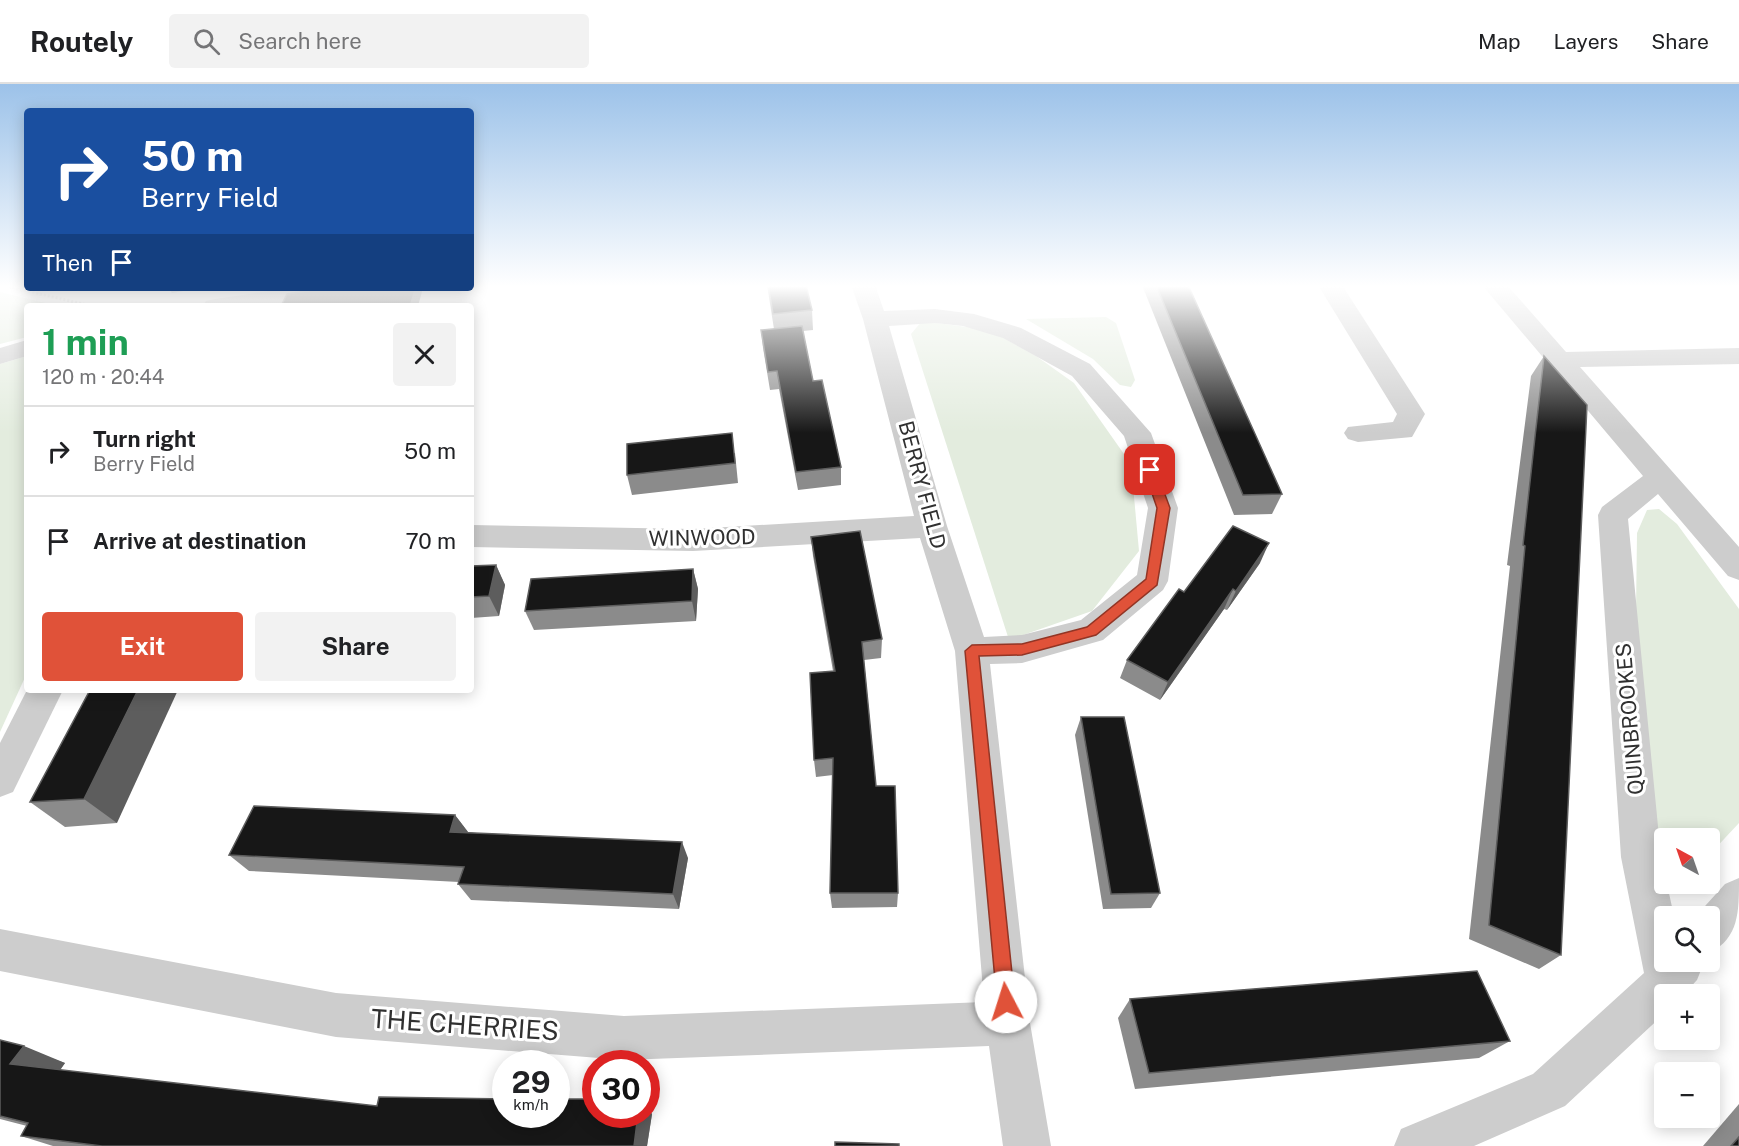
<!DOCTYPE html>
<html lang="en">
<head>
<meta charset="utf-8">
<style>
	body { margin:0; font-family:"Public Sans",sans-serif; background:#f2f2f2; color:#202124; height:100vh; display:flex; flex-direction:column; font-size:22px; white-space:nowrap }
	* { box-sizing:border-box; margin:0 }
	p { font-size:20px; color:#757577 }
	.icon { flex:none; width:33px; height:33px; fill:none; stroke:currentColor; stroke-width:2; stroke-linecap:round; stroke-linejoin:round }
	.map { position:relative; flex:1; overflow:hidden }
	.drawer { position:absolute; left:24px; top:219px; width:450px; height:390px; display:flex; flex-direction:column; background:#fff; border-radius:6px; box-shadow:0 3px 15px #0003 }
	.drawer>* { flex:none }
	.top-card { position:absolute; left:24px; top:24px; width:450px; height:183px; border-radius:6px; box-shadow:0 3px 15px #0003; background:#1a4fa0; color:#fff; overflow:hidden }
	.needle { width:39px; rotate:320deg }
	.controls { position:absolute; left:1654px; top:744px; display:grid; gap:12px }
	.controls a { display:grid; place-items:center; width:66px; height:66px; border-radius:6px; background:#fff; box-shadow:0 3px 15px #0003; font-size:30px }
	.speed { position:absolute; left:492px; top:966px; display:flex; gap:12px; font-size:30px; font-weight:700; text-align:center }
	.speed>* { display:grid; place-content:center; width:78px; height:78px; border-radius:50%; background:#fff; box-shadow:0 3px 15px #0003; line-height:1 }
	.speed small { font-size:15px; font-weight:400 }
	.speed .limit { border:9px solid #d22; background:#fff; color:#111 }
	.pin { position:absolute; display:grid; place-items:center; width:51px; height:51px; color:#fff; margin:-26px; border-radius:12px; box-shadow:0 3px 9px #0006 }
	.me { position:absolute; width:66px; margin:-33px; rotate:355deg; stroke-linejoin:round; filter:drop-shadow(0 0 4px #0008) }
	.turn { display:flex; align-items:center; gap:21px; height:126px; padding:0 18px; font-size:27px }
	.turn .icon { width:78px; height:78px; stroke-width:2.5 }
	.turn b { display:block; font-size:42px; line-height:51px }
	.then { display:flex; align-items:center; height:57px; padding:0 18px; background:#0003; gap:12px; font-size:22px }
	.round { display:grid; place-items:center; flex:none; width:63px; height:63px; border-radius:6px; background:#f2f2f2 }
	.summary { display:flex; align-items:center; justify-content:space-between; height:102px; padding:0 18px }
	h1 { font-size:36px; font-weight:700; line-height:45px; color:#1e9e55 }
	.button { display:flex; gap:12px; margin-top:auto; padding:12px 18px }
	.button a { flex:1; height:69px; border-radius:6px; background:#e05239; color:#fff; font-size:24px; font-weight:700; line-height:69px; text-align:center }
	.button a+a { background:#f2f2f2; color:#202124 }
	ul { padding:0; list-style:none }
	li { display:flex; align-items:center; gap:18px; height:90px; padding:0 18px; border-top:2px solid #e0e0e0 }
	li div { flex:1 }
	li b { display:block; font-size:22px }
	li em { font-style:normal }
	header { display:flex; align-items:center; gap:36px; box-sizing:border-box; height:84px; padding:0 30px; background:#fff; border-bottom:2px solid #e0e0e0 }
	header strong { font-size:28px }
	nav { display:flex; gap:33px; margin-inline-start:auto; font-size:21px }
	.search { width:420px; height:54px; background:#f2f2f2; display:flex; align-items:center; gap:15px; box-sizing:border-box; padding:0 21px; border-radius:6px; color:#757577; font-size:22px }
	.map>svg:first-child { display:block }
	.green { fill:#e3ecde }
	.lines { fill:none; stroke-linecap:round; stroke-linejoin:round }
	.path { stroke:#cdcdcd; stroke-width:3; stroke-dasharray:2 2; stroke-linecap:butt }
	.minor { fill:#cdcdcd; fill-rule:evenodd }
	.wall { fill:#8b8b8b }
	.shaded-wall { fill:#5d5d5d }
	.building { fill:#171717; stroke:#5d5d5d; stroke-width:1.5 }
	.route { fill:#e05239; stroke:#923525; stroke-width:1.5 }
	.labels { text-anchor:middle; stroke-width:6; stroke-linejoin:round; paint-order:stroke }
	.street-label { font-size:21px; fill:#303030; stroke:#fff }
	.near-street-label { font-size:26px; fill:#303030; stroke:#fff }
</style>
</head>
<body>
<header>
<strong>Routely</strong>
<div class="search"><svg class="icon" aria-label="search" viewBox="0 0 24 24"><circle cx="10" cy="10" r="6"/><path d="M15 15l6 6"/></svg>Search here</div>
<nav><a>Map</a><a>Layers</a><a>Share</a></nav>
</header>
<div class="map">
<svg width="1739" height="1062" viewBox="0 0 1739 1062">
	<rect width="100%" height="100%" fill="#fff"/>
	<g class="green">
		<polygon points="0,208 58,222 27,222 27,253 0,260"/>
		<polygon points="1106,233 1116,239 1135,296 1131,303 1120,301 1093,275 1026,235"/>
		<polygon points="922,237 989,246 1036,272 1074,299 1131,380 1139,467 1092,527 1009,556 911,250"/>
		<polygon points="27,272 27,589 0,648 0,280"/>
		<polygon points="1659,425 1677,440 1739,525 1739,739 1710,770 1710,754 1665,754 1665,799 1633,762 1637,449 1647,426"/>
	</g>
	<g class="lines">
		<polyline class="path" points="1,201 92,222"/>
		<g class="minor">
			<path d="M851,201H875L884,227L935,225L974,230L1021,244L1090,280L1151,349L1178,424L1168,497L1163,506L1103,556L1022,579L990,580L1030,939L1051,1062H1003L989,962L624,976L336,953L0,887V845L336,909L624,932L984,918L955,567L920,454L693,467L471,463V441L693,445L914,432L863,235ZM935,239L963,242L1003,254L1072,292L1124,352L1148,424L1137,491L1081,536L1022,551L984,553L947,442L889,242Z"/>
			<polygon points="1318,201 1342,201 1425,330 1412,353 1358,358 1348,355 1344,349 1348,343 1393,338 1397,330"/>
			<polygon points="1482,201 1507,201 1566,268 1739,264 1739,280 1580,283 1739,463 1739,496 1728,492 1658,410 1628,435 1661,773 1674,832 1665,832 1665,878 1702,878 1703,881 1697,896 1684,910 1665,910 1665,929 1565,1022 1474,1062 1394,1062 1401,1045 1533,990 1644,889 1621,773 1598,431 1602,423 1643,392"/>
			<polygon points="289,204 351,204 347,209 339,211 265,222 203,222 206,217 215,215"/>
			<polygon points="27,256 27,272 0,280 0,264"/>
			<polygon points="27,606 63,606 13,708 0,713 0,659"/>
			<path d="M1739,794C1739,829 1739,853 1710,869V832H1696L1725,800Z"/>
		</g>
	</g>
	<g class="wall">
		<polygon points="767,201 806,201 812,226 813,246 803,247 813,297 841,383 841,401 798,406 779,305 770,306 763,264 761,246 774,245"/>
		<polygon points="1142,201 1188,201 1282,410 1272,430 1234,431"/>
		<polygon points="1544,272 1561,871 1539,885 1469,855 1510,482 1507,481 1531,292"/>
		<polygon points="735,369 738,399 632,411 627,391"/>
		<polygon points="811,453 882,555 881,574 864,576 876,702 898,809 897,823 832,824 830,809 833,691 816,693 814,676 833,587 813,472"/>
		<polygon points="1260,479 1227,526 1224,525 1160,616 1120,594 1127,576 1184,508"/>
		<polygon points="496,481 505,501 499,532 471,534 471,482"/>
		<polygon points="693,485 698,505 696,537 534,546 525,527"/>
		<polygon points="90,606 117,739 65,743 30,718"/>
		<polygon points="1081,633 1160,809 1151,824 1103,825 1075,651"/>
		<polygon points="455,731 468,748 688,774 679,825 471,816 458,800 459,798 249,787 229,771"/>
		<polygon points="1130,915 1510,957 1479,974 1135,1005 1118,934"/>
		<polygon points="0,956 65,979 60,986 377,1022 646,1030 646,1023 652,1030 647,1062 53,1062 21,1052 27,1042 0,1035"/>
		<polygon points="1739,1020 1739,1062 1703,1062"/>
	</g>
	<g class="shaded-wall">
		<polygon points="168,204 200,204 172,209"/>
		<polygon points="416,204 423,204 418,222 410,222"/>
		<polygon points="1269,459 1260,479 1227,526 1236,507"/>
		<polygon points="496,481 505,501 499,532 489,512"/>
		<polygon points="693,485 698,505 696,537 692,517"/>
		<polygon points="1233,505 1224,525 1160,616 1168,598"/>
		<polygon points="138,606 178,606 117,739 84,715"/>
		<polygon points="455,731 468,748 450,748"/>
		<polygon points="682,758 688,774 679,825 673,810"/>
		<polygon points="24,962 65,979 53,996 10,980"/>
		<polygon points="646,1023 652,1030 647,1062 634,1062 638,1030 646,1030"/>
	</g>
	<g class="building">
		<polygon points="768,201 806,201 812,226 773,230"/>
		<polygon points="1156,201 1188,201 1282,410 1243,411"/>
		<polygon points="324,204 416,204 410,222 281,222 287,210"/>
		<polygon points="802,242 813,297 822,296 841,383 796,388 777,287 768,288 761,246"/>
		<polygon points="1544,272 1587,321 1561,871 1489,841 1525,462 1523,461"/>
		<polygon points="732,349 735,379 627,391 627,360"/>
		<polygon points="1233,442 1269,459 1236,507 1233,505 1168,598 1127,576 1179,505 1184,508"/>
		<polygon points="860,447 882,555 862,558 876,702 895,702 898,809 830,809 833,674 814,676 810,589 835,587 811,453"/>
		<polygon points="496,481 489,512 471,513 471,482"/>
		<polygon points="693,485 692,517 525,527 531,495"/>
		<polygon points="90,606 138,606 84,715 30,718"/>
		<polygon points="1081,633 1124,633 1160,809 1111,810"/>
		<polygon points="254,722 455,731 450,748 682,758 673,810 458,800 464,783 229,771"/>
		<polygon points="1477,887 1510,957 1149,989 1130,915"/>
		<polygon points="0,956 24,962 10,980 377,1022 379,1013 506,1015 506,1030 556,1030 556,1015 596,1015 596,1030 638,1030 634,1062 102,1062 21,1052 28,1039 0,1032"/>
		<polygon points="1739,1053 1739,1062 1731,1062"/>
		<polygon points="835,1058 899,1060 899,1062 835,1062"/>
	</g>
	<linearGradient id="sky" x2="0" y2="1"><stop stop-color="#9cc2e9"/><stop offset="0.58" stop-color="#fff"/><stop offset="1" stop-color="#fff" stop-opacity="0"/></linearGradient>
	<rect width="1739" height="349" fill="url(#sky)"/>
	<polygon class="route" points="1150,382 1156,386 1170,424 1157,501 1096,551 1022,571 979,572 1015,918 1013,924 1006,927 1000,924 997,918 965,567 972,561 1022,560 1087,543 1146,495 1157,424 1144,386"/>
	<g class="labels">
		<g class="street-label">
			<text transform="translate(922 401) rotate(75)" y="7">BERRY FIELD</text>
			<text transform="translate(702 454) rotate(-1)" y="7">WINWOOD</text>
			<text transform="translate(1630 635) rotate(-95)" y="7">QUINBROOKES</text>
		</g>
		<g class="near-street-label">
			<text transform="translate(465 941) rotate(4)" y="9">THE CHERRIES</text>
		</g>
	</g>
</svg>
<div class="controls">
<a><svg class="needle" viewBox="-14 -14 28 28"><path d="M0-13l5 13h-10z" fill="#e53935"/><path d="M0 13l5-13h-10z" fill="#757577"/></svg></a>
<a><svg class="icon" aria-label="search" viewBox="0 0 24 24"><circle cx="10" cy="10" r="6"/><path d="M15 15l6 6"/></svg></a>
<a>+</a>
<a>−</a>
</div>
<div class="speed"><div>29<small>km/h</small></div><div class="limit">30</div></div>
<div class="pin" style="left:1150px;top:386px;background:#d93025"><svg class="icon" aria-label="arrive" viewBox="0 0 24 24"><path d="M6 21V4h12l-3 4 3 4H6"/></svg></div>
<svg class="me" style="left:1006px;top:918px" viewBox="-20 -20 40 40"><circle r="19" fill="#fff"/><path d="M0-13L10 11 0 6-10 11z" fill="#e05239"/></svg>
<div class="top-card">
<div class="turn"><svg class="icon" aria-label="right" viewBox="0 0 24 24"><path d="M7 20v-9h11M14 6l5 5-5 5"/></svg><div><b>50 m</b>Berry Field</div></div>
<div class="then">Then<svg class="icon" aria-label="arrive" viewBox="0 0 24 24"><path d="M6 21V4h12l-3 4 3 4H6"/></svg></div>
</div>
<section class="drawer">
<div class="summary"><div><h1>1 min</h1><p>120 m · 20:44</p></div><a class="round"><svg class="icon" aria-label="close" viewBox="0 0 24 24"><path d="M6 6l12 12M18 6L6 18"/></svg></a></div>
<ul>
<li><svg class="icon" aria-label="right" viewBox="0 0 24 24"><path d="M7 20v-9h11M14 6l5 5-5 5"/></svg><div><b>Turn right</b><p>Berry Field</p></div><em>50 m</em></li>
<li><svg class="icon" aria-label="arrive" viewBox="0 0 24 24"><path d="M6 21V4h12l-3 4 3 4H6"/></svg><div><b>Arrive at destination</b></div><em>70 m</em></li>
</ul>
<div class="button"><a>Exit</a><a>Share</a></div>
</section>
</div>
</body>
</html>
